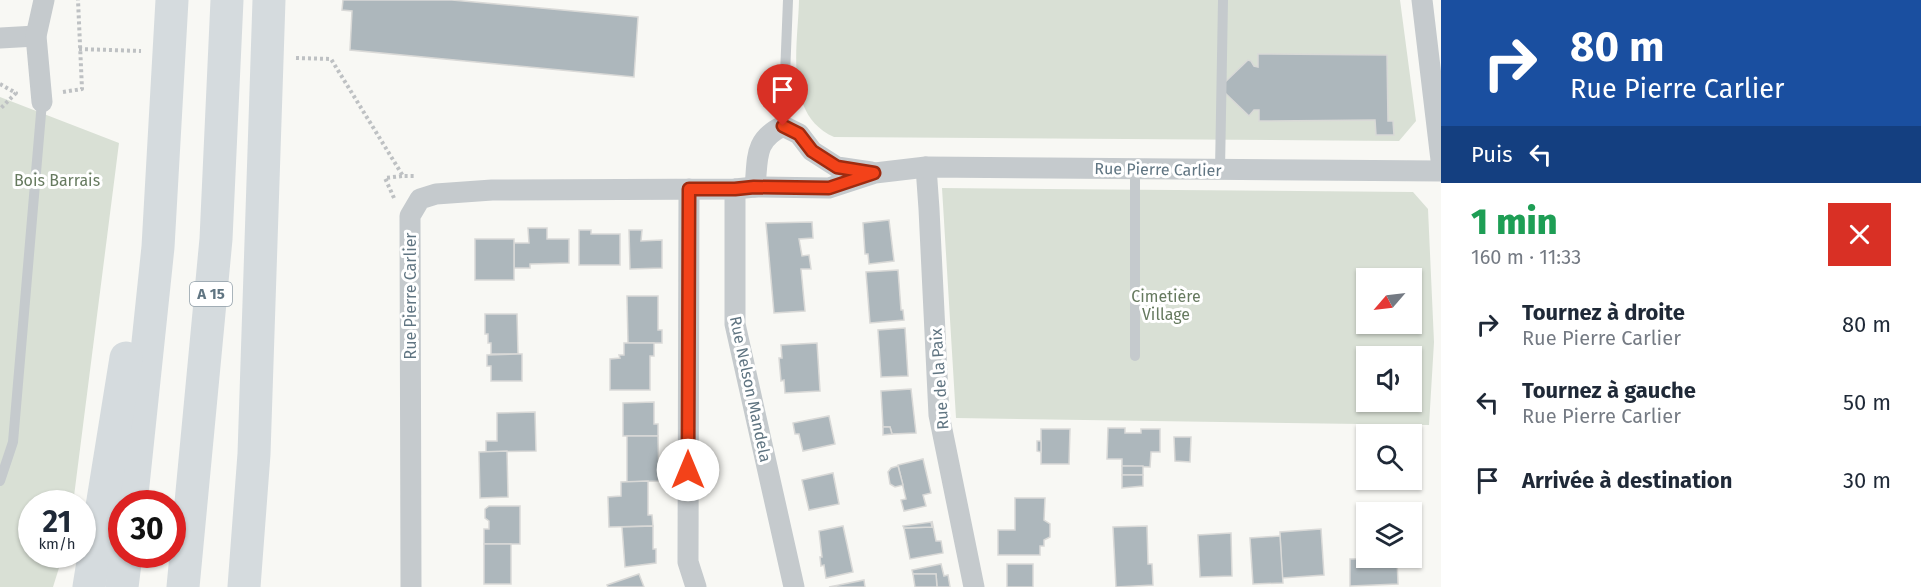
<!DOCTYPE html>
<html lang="fr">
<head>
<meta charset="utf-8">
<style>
	body { margin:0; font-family:"Fira Sans",sans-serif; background:#f2f2f3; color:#1f2937; height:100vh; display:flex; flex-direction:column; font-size:22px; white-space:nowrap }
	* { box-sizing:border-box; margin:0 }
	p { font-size:20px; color:#747a83 }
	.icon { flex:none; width:33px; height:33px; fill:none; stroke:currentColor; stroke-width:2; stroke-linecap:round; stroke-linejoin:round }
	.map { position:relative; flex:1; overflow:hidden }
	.side { display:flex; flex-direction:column; background:#fff; width:480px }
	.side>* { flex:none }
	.guide { background:#1a4fa0; color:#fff; overflow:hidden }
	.needle { width:39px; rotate:242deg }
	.tools { position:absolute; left:1356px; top:268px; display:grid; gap:12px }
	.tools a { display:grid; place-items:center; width:66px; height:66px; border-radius:0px; background:#fff; box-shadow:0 2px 4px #0004; font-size:30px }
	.speed { position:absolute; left:18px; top:490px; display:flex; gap:12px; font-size:30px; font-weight:700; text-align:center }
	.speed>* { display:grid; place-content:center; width:78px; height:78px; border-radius:50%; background:#fff; box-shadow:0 2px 4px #0004; line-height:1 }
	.speed small { font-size:15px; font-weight:400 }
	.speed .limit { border:9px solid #d22; background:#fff; color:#111 }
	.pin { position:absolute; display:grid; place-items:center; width:51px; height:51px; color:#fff; margin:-62px -26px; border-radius:50% 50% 50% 0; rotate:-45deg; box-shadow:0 0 6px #0007 }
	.pin .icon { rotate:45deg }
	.me { position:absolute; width:66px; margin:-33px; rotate:0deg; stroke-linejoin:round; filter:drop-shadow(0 0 4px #0008) }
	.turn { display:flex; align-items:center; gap:21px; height:126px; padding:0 30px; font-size:27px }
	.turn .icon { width:78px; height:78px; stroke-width:2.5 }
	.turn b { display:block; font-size:42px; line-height:51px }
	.then { display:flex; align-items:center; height:57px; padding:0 30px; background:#0003; gap:12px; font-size:22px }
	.round { display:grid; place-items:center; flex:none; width:63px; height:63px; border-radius:0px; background:#f2f2f3 }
	.headline { display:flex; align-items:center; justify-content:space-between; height:102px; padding:0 30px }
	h1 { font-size:36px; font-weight:800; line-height:45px; color:#1e9e55 }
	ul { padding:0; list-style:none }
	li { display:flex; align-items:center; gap:18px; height:78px; padding:0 30px }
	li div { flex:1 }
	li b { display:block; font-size:22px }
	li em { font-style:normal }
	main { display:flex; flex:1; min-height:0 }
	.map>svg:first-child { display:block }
	.green { fill:#d9e0d5; fill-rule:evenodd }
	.building { fill:#adb7bc; stroke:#d9d9d7; stroke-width:1.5 }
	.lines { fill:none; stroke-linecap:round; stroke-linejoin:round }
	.path { stroke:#bec1c3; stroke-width:4; stroke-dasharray:3 3; stroke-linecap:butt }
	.lane { stroke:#c5cacd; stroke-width:10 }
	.street { stroke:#c5cacd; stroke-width:21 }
	.highway { stroke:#d5dbde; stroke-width:33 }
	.route-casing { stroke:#9e2b10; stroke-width:15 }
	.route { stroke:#f34219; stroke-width:10 }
	.labels { text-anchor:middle; stroke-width:6; stroke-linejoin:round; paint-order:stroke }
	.shield { fill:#fff; stroke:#909ea8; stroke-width:1.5 }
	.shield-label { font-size:15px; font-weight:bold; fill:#607582 }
	.street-label { font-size:16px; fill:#607582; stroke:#fff }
	.park-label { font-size:16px; fill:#667a5f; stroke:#fff }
</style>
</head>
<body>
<main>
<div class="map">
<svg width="1441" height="587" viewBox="0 0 1441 587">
	<rect width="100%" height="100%" fill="#f8f8f4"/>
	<g class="green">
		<path d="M799,0H1400L1416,121L1399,141L834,137C783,114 798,46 799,0Z"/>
		<polygon points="0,97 119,143 73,504 32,504 32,555 63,555 53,587 0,587"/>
		<path d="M942,188L1413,192L1428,209L1434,342L1429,425L956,418ZM1366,279H1412V324H1366ZM1366,357H1412V402H1366Z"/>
	</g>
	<g class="building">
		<polygon points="343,0 452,0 638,17 634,77 350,50 352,11 342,10"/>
		<polygon points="1258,54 1387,55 1388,121 1393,121 1394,135 1376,135 1375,120 1259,121 1259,110 1254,110 1249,116 1224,92 1223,84 1248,60 1251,61 1254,66 1258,67"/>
		<polygon points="889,220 894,261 869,264 868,254 865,254 863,223"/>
		<polygon points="812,222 813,238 799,239 802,256 809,255 811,269 801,269 805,311 774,313 766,223"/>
		<polygon points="528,228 547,228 547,239 569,239 569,263 530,264 530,268 514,268 514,243 529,243"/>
		<polygon points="579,230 591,230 591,234 620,234 620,265 579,265"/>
		<polygon points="629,230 642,230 641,241 662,240 662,268 630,269"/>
		<rect x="475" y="239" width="39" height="41"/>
		<polygon points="898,270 901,310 903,310 904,320 870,323 866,272"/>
		<polygon points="627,296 658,296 658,330 662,330 662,343 628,343"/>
		<polygon points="485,314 517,314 518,354 491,354 491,343 488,343 488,334 485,334"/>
		<polygon points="905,328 908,376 881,377 878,330"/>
		<polygon points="624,343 654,343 654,356 650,356 650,390 610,390 610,359 620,358 619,355 624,355"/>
		<polygon points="817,343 820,391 785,393 784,380 781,381 779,358 782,358 781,345"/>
		<polygon points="518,354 522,354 522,381 491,381 491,366 487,366 487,355"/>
		<polygon points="911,389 916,433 892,434 890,427 883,427 881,391"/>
		<polygon points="654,402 654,424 658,424 658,436 623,436 623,403"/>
		<polygon points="535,412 536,451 486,452 486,441 497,441 497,413"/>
		<polygon points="829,416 835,444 803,451 799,434 795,434 793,423"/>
		<polygon points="883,427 890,427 892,434 883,435"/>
		<polygon points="1108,428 1125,428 1125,433 1141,433 1141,429 1160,429 1160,452 1151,452 1150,467 1122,466 1122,459 1107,459"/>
		<polygon points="1041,429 1070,429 1069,464 1041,464"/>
		<polygon points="627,436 658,436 659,481 627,482"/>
		<rect x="1359" y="436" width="7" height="37"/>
		<polygon points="1174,437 1191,437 1190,462 1175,461"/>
		<polygon points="1037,441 1041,441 1041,452 1037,451"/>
		<polygon points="507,451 508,497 480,498 479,452"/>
		<polygon points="923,459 931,493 923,495 926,506 904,511 901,500 906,499 898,465"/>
		<polygon points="898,466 903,485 895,487 890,484 888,472 891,468"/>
		<rect x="1122" y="466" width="21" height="9"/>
		<polygon points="833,473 839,504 809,510 802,480"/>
		<polygon points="1122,475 1143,475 1143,486 1122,488"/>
		<polygon points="648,481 648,515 652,515 653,526 609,527 608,497 621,496 621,482"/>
		<polygon points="1015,498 1045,498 1044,520 1050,524 1050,537 1044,540 1044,546 1040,546 1040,555 998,555 998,530 1015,530"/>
		<polygon points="1395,505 1395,513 1366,513 1366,538 1358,538 1357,507"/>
		<polygon points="489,506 520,506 520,544 484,544 484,529 489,529 489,521 485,518 485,509"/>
		<polygon points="932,521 936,541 941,541 943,553 910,559 904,528 932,527"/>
		<polygon points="931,522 932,527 904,528 903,526"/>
		<polygon points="653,526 653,549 656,549 656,563 625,567 622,527"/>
		<polygon points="843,526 853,572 826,578 824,565 821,566 820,557 822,557 819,531"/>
		<polygon points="1147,526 1148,564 1152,564 1153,585 1116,587 1113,527"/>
		<polygon points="1321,529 1324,575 1282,578 1280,532"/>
		<polygon points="1231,533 1232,576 1200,577 1198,535"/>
		<polygon points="1280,536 1283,583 1253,584 1250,538"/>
		<rect x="484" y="544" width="27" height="40"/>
		<polygon points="1397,558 1398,584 1350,586 1350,559"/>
		<polygon points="941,564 944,576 948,575 950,587 937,587 936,574 913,574 912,570"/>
		<rect x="1007" y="564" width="26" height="23"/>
		<polygon points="639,574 644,587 608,587 607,585"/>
		<polygon points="913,574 936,574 937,587 915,587"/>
		<polygon points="864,580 865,587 829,587"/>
	</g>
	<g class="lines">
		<g class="path">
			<polyline points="79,49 141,51"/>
			<polyline points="296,58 331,59 403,176 415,176"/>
			<polyline points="0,84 16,93 0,109"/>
			<polyline points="63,92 82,89 78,0"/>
			<polyline points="394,198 385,178 403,176"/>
		</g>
		<g class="lane">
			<polyline points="783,126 788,0"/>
			<polyline points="1135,169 1135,356"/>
			<polyline points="1220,170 1223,0"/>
			<polyline points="0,481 13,442 42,102"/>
		</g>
		<g class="street">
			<polyline points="1422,0 1441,160"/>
			<polyline points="0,38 36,36"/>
			<polyline points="42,102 36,36 44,0"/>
			<polyline points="926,167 929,209 939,415 974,587"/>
			<path d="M755,187C758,157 754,140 783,126L799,134L812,151L837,167L871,172"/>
			<polyline points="689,189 688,562 696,587"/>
			<polyline points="735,189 735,324 794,587"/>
			<polyline points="411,587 410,216 420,199 436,194 492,190 735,189 755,187 829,188 875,173 926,167 1441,171"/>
		</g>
		<g class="highway">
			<polyline points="131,504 158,247 172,0"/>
			<polyline points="89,587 126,358"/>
			<polyline points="122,587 126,555"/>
			<polyline points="183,587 216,239 227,0"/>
			<polyline points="244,587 254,454 269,0"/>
		</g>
	</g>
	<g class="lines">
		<defs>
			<polyline id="route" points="688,470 689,189 735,189 754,187 829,188 874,173 837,167 812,151 799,134 783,126"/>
		</defs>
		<use href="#route" class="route-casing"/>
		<use href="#route" class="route"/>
	</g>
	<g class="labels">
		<rect class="shield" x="190" y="282" width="42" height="24" rx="4.5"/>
		<g class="shield-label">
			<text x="211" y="299">A 15</text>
		</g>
		<g class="street-label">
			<text transform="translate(1158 169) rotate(1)" y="6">Rue Pierre Carlier</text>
			<text transform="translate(410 296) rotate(-90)" y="6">Rue Pierre Carlier</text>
			<text transform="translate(939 379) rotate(-94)" y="6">Rue de la Paix</text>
			<text transform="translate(751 389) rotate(78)" y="6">Rue Nelson Mandela</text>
		</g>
		<g class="park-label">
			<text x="57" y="186">Bois Barrais</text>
			<text x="1166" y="302">Cimetière<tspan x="1166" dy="18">Village</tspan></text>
		</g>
	</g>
</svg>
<div class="tools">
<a><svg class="needle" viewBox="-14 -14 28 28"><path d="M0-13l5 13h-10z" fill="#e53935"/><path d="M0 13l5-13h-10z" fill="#747a83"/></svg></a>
<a><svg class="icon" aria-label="sound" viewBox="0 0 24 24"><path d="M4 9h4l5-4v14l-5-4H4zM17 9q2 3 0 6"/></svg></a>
<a><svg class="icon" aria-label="search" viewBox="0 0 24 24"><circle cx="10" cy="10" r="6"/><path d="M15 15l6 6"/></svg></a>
<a><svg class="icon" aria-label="layers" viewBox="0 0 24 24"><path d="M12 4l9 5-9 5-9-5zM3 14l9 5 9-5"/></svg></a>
</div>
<div class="speed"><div>21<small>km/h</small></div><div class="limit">30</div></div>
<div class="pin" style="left:783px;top:126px;background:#d93025"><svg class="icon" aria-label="arrive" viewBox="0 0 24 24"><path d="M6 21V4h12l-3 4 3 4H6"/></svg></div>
<svg class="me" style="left:688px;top:470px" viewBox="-20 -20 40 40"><circle r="19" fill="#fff"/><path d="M0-13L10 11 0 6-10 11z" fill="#f34219"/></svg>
</div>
<section class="side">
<div class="guide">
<div class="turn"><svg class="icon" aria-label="right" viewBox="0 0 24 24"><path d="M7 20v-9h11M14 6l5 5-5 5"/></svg><div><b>80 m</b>Rue Pierre Carlier</div></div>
<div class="then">Puis<svg class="icon" aria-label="left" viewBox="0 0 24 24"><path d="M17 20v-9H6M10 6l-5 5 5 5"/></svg></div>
</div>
<div class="headline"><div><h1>1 min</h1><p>160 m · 11:33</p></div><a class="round" style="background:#d93025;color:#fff"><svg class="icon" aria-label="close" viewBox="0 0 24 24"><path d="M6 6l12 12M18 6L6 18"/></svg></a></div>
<ul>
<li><svg class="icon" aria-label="right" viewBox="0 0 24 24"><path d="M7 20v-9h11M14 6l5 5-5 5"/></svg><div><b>Tournez à droite</b><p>Rue Pierre Carlier</p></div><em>80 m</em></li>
<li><svg class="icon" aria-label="left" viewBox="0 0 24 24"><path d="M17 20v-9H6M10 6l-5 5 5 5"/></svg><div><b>Tournez à gauche</b><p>Rue Pierre Carlier</p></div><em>50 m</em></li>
<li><svg class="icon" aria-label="arrive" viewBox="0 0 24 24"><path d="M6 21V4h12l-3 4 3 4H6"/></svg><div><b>Arrivée à destination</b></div><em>30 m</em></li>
</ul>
</section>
</main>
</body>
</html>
